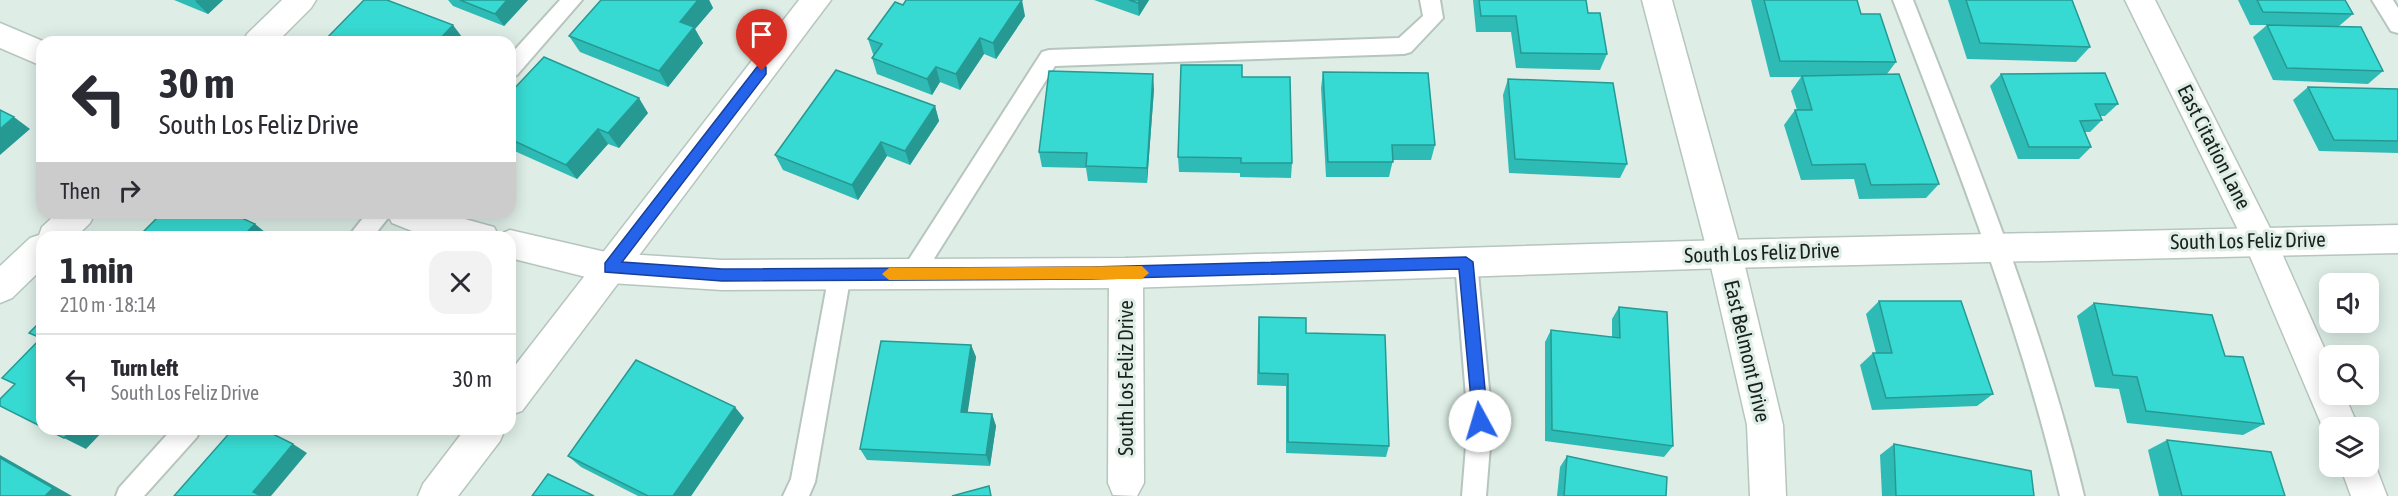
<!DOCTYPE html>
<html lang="en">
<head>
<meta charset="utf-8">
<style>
	body { margin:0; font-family:"Asap Condensed",sans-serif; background:#f2f2f3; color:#2b2b33; height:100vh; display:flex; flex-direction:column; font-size:22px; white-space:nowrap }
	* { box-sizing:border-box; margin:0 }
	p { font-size:20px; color:#7c7c81 }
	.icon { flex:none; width:33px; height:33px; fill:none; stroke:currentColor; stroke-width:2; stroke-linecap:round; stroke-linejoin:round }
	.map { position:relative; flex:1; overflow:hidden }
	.panel { position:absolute; left:36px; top:231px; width:480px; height:204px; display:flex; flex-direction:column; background:#fff; border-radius:18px; box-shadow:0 3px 15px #0003 }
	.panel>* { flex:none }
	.banner { position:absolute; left:36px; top:36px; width:480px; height:183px; border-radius:18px; box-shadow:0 3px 15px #0003; background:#fff; color:#2b2b33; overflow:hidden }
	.buttons { position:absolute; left:2319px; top:273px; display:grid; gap:12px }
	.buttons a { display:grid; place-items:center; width:60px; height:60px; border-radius:12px; background:#fff; box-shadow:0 3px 15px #0003; font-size:30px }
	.pin { position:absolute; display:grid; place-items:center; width:51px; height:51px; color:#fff; margin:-62px -26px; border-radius:50% 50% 50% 0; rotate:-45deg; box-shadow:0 0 6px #0007 }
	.pin .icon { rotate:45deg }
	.me { position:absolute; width:66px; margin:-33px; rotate:354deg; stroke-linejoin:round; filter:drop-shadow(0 0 4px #0008) }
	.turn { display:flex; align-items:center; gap:21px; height:126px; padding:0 24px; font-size:27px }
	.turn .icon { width:78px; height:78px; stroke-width:2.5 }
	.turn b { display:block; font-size:42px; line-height:51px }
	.then { display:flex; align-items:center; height:57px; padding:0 24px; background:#0003; gap:12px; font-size:22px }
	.round { display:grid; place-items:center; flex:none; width:63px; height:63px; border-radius:18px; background:#f2f2f3 }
	.summary { display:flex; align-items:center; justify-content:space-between; height:102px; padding:0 24px }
	h1 { font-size:36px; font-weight:700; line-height:45px }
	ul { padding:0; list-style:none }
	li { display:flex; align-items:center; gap:18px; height:90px; padding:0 24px; border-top:2px solid #e1e1e2 }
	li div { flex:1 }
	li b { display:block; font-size:22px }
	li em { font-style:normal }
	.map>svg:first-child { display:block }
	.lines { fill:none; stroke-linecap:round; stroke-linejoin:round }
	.service-casing { stroke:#b6c5be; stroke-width:4 }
	.minor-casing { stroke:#b6c5be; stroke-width:3 }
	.tertiary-casing { stroke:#b6c5be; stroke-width:3 }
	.service { fill:#fff; fill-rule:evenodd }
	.minor { fill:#fff; fill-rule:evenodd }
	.tertiary { fill:#fff; fill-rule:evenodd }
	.wall { fill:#2fbbb5 }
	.shaded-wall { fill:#269993 }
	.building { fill:#37dad2; stroke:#269993; stroke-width:1.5 }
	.route { fill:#2563eb; stroke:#184099; stroke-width:1.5 }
	.slow { fill:#f59e0b }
	.labels { text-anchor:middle; stroke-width:6; stroke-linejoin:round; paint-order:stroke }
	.street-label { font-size:21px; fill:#1a201e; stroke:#deeee7 }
</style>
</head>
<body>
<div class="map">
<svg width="2398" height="496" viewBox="0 0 2398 496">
	<rect width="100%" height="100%" fill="#deeee7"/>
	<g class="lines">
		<defs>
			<g id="service">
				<polygon points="560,0 582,0 517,75 510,77 510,55"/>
				<polygon points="1420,0 1440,0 1443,18 1411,52 1404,54 1055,66 920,281 912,284 904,281 901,274 904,267 1042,52 1049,50 1399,38 1423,16"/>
				<path d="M1893,0H1913C1977,163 2043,325 2084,496H2060C2020,325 1956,164 1893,0Z"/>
				<polygon points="2372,0 2393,0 2398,8 2398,33 2391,31"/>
				<polygon points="367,213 392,213 373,237 348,237"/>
				<polygon points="1466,252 1474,255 1477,262 1492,421 1486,496 1462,496 1468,421 1455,262 1458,255"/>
				<polygon points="840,264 848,267 851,274 815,482 809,496 783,496 791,479 829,274 832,267"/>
				<polygon points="172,429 200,429 197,437 144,496 116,496 119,488"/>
			</g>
			<g id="minor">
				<polygon points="282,0 316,0 311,8 277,42 243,42 247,34"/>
				<polygon points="799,0 831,0 522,411 510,415 510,372"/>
				<polygon points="1642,0 1672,0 1742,254 1783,425 1786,496 1750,496 1747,425 1708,254"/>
				<polygon points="2125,0 2155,0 2276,240 2330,361 2330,394 2344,394 2359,428 2330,428 2328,440 2244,242"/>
				<polygon points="57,213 95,213 90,223 76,237 42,237 42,269 12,298 0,303 0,266 30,238 39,235 42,227"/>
				<polygon points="1126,258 1138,263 1143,273 1144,483 1137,496 1113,495 1108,483 1109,273 1114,263"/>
				<polygon points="465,429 505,429 500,441 458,496 418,496 423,484"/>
				<polygon points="2368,453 2371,454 2387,496 2351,496 2340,466 2368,466"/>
			</g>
			<g id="tertiary">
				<polygon points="0,23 45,42 42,42 42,66 0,48"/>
				<polygon points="387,213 443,213 494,227 498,235 510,230 610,253 722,260 1126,258 1725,240 2398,225 2398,253 1725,268 1126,288 722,290 610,283 510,258 510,237 427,237 392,223"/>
			</g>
		</defs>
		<use href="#service" class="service-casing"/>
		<use href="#minor" class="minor-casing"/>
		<use href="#tertiary" class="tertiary-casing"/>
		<use href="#service" class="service"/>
		<use href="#minor" class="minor"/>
		<use href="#tertiary" class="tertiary"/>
	</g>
	<g class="wall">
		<polygon points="174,0 223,0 208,14"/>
		<polygon points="448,0 528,0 504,26 453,6"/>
		<polygon points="601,0 709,0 713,8 695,29 703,43 668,87 580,52 569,36"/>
		<polygon points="1094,0 1149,0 1139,16"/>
		<polygon points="1473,0 1586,0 1588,13 1607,54 1600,70 1516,68 1511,32 1476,32"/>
		<polygon points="1751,0 1857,0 1861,14 1896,62 1887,74 1939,184 1926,198 1859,199 1854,179 1801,180 1784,125 1795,110 1797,110 1791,91 1801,77 1770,77"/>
		<polygon points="1948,0 2072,0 2090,47 2076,62 1967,59"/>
		<polygon points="2238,0 2345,0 2353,14 2338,27 2383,71 2368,84 2273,80 2253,37 2267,25 2250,25"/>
		<polygon points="903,5 1025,16 996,59 984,54 960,90 940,82 932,95 877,74 872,58 874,55 873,54 868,39"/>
		<polygon points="1323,72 1435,145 1431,160 1393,160 1389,177 1326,177 1321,88"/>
		<polygon points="2001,74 2118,104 2105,116 2100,116 2102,120 2090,132 2085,132 2091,147 2079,159 2018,159 1990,86"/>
		<polygon points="1242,77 1292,163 1291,178 1240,177 1240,173 1179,172 1178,157"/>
		<polygon points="1508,79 1627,164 1620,178 1509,173 1503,95"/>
		<polygon points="2308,87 2398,89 2398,153 2319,151 2293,100"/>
		<polygon points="1154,89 1147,183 1088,181 1086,168 1042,167 1039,152"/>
		<polygon points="510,93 648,113 619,148 608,144 577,179 510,149"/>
		<polygon points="935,106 939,121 910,165 887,156 858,200 783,170 775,155"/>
		<polygon points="1879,301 1993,394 1977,406 1872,410 1860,365 1873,353 1876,353 1866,314"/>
		<polygon points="2094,303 2225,356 2264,424 2243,435 2127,423 2119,389 2095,387 2077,316"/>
		<polygon points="1619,307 1673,446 1664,457 1545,441 1545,342 1551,330 1612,337 1612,319"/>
		<polygon points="1259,317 1306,333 1389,446 1386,457 1286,453 1286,386 1257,385 1258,330"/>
		<polygon points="971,345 976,357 967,413 992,414 996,426 990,466 867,460 860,449"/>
		<polygon points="744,418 691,496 638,496 581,467 568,456"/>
		<polygon points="2167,440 2285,496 2159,496 2148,450"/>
		<polygon points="1894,444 2034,496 1882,496 1880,455"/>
		<polygon points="1567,456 1666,496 1557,496 1560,467"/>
	</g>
	<g class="shaded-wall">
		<polygon points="197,0 223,0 208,14 195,1"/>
		<polygon points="507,0 528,0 504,26 495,14"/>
		<polygon points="698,0 709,0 713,8 695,29 703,43 668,87 659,71 680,22"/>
		<polygon points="1022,0 1025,16 996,59 993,43"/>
		<polygon points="1140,0 1149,0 1139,16 1138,3"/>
		<polygon points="453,25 465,41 465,42 437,42"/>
		<polygon points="980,38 984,54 960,90 956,74"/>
		<polygon points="936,67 940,82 932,95 927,79"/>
		<polygon points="1153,74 1154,89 1147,183 1147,168"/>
		<polygon points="639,98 648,113 619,148 608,133"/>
		<polygon points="935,106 939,121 910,165 905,151"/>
		<polygon points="14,117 30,129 0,155 0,129"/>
		<polygon points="598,129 608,144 577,179 566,165"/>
		<polygon points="881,142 887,156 858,200 852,185"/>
		<polygon points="255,224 271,237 242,237"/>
		<polygon points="971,345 976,357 966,424 961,412"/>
		<polygon points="735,407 744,418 691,496 673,496"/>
		<polygon points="992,414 996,426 990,466 986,455"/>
		<polygon points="72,429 105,429 86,449 64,438"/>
		<polygon points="293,444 307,453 271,496 261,496 253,492"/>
		<polygon points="0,455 72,496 45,496 0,458"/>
	</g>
	<g class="building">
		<polygon points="364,0 387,0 453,25 437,42 323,42"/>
		<polygon points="460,0 507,0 495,14"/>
		<polygon points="601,0 698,0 680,22 694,27 659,71 569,36"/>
		<polygon points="906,0 1022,0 993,43 980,38 956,74 936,67 927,79 872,58 882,44 868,39 895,2 903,5"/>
		<polygon points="1129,0 1140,0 1138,3"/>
		<polygon points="1479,0 1586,0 1588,13 1600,13 1607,54 1521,53 1516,16 1481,16"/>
		<polygon points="1764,0 1857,0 1861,14 1880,14 1896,62 1780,61"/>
		<polygon points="1966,0 2072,0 2090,47 1980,43"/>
		<polygon points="2257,0 2345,0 2353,14 2263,12"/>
		<polygon points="2267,25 2361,27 2383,71 2287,68"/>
		<polygon points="544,57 639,98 608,133 598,129 566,165 510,139 510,93"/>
		<polygon points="1181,65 1242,65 1242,77 1290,77 1292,163 1241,163 1241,158 1178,157"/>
		<polygon points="836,70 935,106 905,151 881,142 852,185 775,155"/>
		<polygon points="1049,71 1153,74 1147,168 1086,166 1087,153 1039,152"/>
		<polygon points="1323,72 1428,73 1435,145 1392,145 1393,162 1328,162"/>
		<polygon points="2105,73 2118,104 2095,104 2102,120 2080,121 2091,147 2029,147 2001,74"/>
		<polygon points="1899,74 1939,184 1871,185 1865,164 1812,165 1795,110 1812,110 1802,76"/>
		<polygon points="1508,79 1613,83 1627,164 1515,159"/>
		<polygon points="2308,87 2398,89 2398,141 2334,140"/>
		<polygon points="0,110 14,117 0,129"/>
		<polygon points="162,213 231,213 255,224 242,237 138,237"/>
		<polygon points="280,234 288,237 277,237"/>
		<polygon points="1879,301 1961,301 1993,394 1886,398 1873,353 1892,353"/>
		<polygon points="2094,303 2212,315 2225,356 2243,357 2264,424 2146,411 2137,377 2113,375"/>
		<polygon points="1619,307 1667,312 1673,446 1552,430 1551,330 1620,338"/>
		<polygon points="1259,317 1306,318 1306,333 1385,335 1389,446 1288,442 1288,374 1259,373"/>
		<polygon points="42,320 42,427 0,406 0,399 15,384 2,378 41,338 29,333"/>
		<polygon points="881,341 971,345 961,412 992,414 986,455 860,449"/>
		<polygon points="636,360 735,407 673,496 648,496 568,456"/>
		<polygon points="46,429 72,429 64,438"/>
		<polygon points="233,429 263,429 293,444 253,492 261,496 174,496"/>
		<polygon points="2167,440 2271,452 2285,496 2182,496"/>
		<polygon points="1894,444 2031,471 2034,496 1896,496"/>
		<polygon points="1567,456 1667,477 1666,496 1564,496"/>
		<polygon points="0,458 53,488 45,496 0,496"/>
		<polygon points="548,474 594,496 532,496"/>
		<polygon points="989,486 991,496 952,496"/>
	</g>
	<polygon class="route" points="762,66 766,67 766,74 622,262 722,269 1091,267 1466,257 1473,262 1488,421 1486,426 1475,426 1473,421 1459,269 1091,279 722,281 605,272 605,263 757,67"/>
	<polygon class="slow" points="1142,266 1149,273 1142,279 889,280 882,274 889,268"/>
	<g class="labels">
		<g class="street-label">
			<text transform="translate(2214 147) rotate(63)" y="7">East Citation Lane</text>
			<text transform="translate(2248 241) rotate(-1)" y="7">South Los Feliz Drive</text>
			<text transform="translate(1762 253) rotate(-2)" y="7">South Los Feliz Drive</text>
			<text transform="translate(1747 351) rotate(77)" y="7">East Belmont Drive</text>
			<text transform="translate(1126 378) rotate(-90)" y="7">South Los Feliz Drive</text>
		</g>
	</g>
</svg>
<div class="buttons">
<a><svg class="icon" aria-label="sound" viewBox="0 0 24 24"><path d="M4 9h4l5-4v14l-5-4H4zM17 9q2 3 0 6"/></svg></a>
<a><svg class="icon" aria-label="search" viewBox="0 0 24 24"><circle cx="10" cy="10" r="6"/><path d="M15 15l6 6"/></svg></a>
<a><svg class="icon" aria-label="layers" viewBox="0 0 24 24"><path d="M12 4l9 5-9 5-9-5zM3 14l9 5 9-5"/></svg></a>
</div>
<div class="pin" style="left:762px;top:71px;background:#d93025"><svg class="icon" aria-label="arrive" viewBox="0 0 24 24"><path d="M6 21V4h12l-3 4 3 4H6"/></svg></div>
<svg class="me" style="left:1480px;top:421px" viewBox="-20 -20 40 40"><circle r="19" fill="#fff"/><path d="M0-13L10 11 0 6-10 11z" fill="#2563eb"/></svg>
<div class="banner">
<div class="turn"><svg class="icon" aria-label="left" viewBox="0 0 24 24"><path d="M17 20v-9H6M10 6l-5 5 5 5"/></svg><div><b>30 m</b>South Los Feliz Drive</div></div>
<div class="then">Then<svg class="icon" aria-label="right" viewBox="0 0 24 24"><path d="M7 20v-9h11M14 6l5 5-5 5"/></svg></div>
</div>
<section class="panel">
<div class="summary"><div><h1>1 min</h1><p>210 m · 18:14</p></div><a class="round"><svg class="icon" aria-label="close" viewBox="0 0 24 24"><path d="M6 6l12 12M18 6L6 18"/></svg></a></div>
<ul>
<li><svg class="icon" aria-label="left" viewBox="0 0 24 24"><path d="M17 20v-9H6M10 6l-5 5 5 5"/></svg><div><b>Turn left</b><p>South Los Feliz Drive</p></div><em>30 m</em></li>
</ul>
</section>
</div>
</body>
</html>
